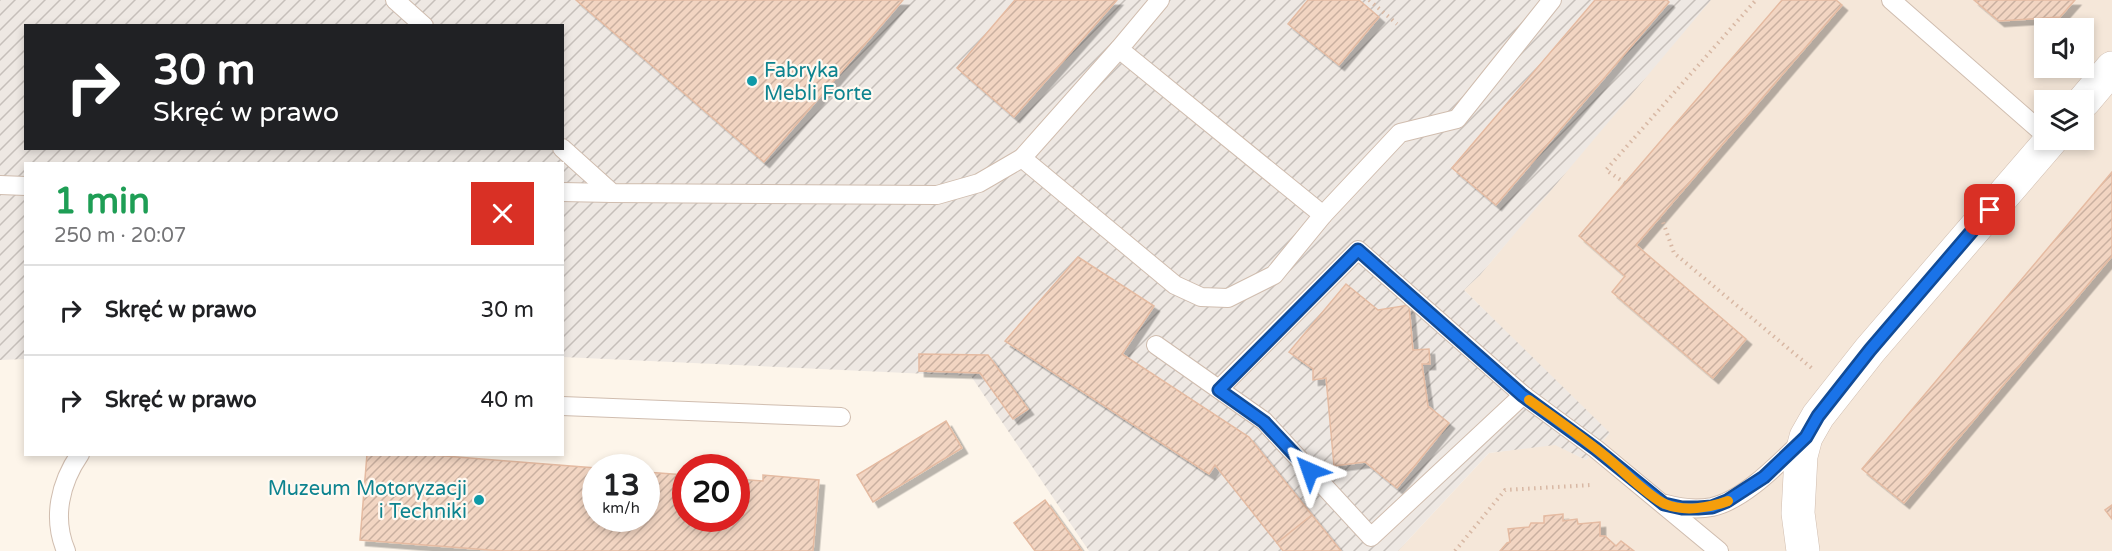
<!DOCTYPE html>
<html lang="pl">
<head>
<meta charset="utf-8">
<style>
	body { margin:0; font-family:"Varela Round",sans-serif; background:#f6f6f6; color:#202124; height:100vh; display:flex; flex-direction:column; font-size:22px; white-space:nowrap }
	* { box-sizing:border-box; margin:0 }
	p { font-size:20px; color:#757577 }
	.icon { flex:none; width:33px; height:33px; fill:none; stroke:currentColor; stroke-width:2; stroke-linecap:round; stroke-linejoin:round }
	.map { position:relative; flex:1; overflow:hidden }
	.drawer { position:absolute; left:24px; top:162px; width:540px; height:294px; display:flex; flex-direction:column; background:#fff; border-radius:0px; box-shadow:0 3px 9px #0003 }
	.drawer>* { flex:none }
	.banner { position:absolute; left:24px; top:24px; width:540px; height:126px; border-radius:0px; box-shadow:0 3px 9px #0003; background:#202124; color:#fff; overflow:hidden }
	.tools { position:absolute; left:2034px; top:18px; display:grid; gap:12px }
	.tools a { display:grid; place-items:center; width:60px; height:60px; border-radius:0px; background:#fff; box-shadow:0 3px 9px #0003; font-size:30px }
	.speed { position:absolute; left:582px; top:454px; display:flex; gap:12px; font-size:30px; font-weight:700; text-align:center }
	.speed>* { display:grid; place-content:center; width:78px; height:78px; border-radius:50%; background:#fff; box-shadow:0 3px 9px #0003; line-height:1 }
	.speed small { font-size:15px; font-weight:400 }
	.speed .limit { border:9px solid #d22; background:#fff; color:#111 }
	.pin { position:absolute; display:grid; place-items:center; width:51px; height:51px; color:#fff; margin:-26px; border-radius:12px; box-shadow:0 3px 9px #0006 }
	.me { position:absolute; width:66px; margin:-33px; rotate:317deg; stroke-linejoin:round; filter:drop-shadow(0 0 4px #0008) }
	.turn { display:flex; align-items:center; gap:21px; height:126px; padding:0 30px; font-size:27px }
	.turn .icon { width:78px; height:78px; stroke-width:2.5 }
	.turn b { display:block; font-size:42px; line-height:51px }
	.round { display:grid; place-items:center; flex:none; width:63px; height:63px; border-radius:0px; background:#f6f6f6 }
	.head { display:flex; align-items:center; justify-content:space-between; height:102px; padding:0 30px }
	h1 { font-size:36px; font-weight:700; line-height:45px; color:#1e9e55 }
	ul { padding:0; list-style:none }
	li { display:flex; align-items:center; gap:18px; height:90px; padding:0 30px; border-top:2px solid #e0e0e0 }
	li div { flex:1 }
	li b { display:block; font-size:22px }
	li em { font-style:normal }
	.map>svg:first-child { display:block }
	.residential { fill:#f5e7d9; fill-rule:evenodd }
	.industrial { fill:url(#industrial-furrows); fill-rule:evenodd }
	.building { fill:url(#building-hatch); stroke:#e5bba2; stroke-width:1.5; filter:url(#shadow) }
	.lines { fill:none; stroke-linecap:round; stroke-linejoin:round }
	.lane-casing { stroke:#d0bdaf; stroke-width:20 }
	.street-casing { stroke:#d0bdaf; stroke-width:34 }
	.path { stroke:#d8b8a4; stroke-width:4; stroke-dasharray:1.5 4.5; stroke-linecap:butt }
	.lane { stroke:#fff; stroke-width:18 }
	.street { stroke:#fff; stroke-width:33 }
	.route-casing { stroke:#114b97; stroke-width:15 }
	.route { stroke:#1a73e8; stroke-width:10 }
	.slow { stroke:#f59e0b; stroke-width:10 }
	.culture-dot { fill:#0f9aa8; stroke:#fff9f1; stroke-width:2 }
	.labels { text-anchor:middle; stroke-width:4.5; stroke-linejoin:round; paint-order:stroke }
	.culture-label { font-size:20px; fill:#0d838f; stroke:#fff9f1; text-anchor:start }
</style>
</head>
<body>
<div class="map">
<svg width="2112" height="551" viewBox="0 0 2112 551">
	<defs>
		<pattern id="industrial-furrows" width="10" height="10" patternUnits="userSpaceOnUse" patternTransform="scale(1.5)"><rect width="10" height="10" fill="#eee8e3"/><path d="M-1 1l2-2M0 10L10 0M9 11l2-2" fill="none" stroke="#c6bfba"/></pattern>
		<pattern id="building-hatch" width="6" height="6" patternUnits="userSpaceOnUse" patternTransform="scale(1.5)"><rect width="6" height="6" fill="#f2d5c2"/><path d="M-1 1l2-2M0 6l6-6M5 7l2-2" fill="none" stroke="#c9b0a0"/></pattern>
		<filter id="shadow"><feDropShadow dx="5.5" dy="5.5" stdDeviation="0" flood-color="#0004"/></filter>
	</defs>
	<rect width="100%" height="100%" fill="#fdf5ea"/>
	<path class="residential" d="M1707,0H2112V551H1398L1489,453L1555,444L1586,460L1609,434L1464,290L1480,275ZM2044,28H2084V68H2044ZM2044,100H2084V140H2044Z"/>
	<path class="industrial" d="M0,0H1711L1480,275L1464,290L1610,433L1586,460L1555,445L1489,453L1398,551H1089L971,376L563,357L562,164H26L25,359L0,360ZM26,26H562V148H26Z"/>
	<g class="building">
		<polygon points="576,0 903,0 764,162"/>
		<polygon points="1015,0 1117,0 1014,117 957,68"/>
		<polygon points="1308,0 1359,0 1379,17 1339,65 1288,24"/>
		<polygon points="1595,0 1667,0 1669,2 1496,205 1452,168"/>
		<polygon points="1782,0 1836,0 1842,5 1636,245 1746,339 1713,378 1612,292 1625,276 1579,236"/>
		<polygon points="1974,0 2075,0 2060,17 1999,21"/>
		<polygon points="2112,172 2112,256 1904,503 1862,469"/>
		<polygon points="1078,257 1154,306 1122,354 1249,437 1312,515 1277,543 1215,465 1209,474 1005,341"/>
		<polygon points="1346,284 1378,310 1409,305 1413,350 1429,349 1430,364 1422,364 1428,406 1449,423 1397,488 1365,462 1334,466 1326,378 1313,380 1313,369 1289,352"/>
		<polygon points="919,354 988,355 1028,409 1013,419 980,373 919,371"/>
		<polygon points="946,421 962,448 873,502 857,475"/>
		<polygon points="367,454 420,454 596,468 596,519 646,519 646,472 686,475 686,519 736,519 736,479 763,481 763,475 819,480 813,551 502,551 360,540"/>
		<polygon points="1045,500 1082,551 1035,551 1014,523"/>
		<polygon points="2112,505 2112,519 2105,510"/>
		<polygon points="1563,514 1563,521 1577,519 1578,524 1600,522 1600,536 1605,536 1616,546 1621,541 1634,551 1500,551 1507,543 1510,542 1508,529 1529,527 1531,523 1544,523 1544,516"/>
		<polygon points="1312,515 1341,551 1283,551 1277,543"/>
	</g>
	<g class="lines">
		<defs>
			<g id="lane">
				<polyline points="395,0 424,26"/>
				<polyline points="1160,0 1119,49 1323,215 1400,133 1457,119 1552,0"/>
				<polyline points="1891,0 2044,134"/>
				<polyline points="562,148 612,193 937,195 979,183 1022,158 1119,49"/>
				<polyline points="1022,158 1175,285 1201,297 1228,298 1274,275 1323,215"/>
				<polyline points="0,185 26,186"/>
				<polyline points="562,192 612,193"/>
				<polyline points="1156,345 1264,421 1371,537 1523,395"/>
				<polyline points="1219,389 1358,250 1523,395 1596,449 1719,551"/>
				<polyline points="562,406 841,417"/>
				<path d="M1666,504C1680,508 1696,510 1712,507C1744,500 1778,464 1801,442"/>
				<path d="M66,551C52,518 60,483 80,454"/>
			</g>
			<g id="street">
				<polyline points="2084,101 2112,68"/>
				<polyline points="1803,551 1798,513 1801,456 1806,437 1818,416 1870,350 2051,140"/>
			</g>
		</defs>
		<use href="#lane" class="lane-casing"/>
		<use href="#street" class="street-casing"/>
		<g class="path">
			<polyline points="1369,0 1397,24"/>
			<polyline points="1625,183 1606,170 1756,0"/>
			<polyline points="1659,218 1663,222 1674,253 1814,370"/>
			<polyline points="1455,551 1505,490 1591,485"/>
		</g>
		<use href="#lane" class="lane"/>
		<use href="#street" class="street"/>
	</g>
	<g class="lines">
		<defs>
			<polyline id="route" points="1310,471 1264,422 1219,390 1358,250 1522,395 1596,449 1664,504 1682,508 1698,508 1712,507 1727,501 1764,477 1806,437 1818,416 1870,350 1990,210"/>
		</defs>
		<use href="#route" class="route-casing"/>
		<use href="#route" class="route"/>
		<path class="slow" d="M1529,400C1557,420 1585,439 1611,461C1623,471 1652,499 1665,504C1684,512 1709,508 1728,501"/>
	</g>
	<g class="culture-dot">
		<circle cx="752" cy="81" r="6"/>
		<circle cx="479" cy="500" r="6"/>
	</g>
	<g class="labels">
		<g class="culture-label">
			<text x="764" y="77">Fabryka<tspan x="764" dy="23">Mebli Forte</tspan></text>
			<text x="467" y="495" text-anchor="end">Muzeum Motoryzacji<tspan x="467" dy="23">i Techniki</tspan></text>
		</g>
	</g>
</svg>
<div class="tools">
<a><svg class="icon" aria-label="sound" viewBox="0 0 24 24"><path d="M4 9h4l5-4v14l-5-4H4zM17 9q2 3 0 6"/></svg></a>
<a><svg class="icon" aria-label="layers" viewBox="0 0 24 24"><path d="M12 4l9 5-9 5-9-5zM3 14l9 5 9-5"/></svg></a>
</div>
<div class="speed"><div>13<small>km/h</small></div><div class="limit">20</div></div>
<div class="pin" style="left:1990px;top:210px;background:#d93025"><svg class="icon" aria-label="arrive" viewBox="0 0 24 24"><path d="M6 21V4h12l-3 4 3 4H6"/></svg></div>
<svg class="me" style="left:1310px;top:471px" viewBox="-20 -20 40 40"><path d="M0-17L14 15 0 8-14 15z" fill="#1a73e8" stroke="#fff" stroke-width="4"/></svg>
<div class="banner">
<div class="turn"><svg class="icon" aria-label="right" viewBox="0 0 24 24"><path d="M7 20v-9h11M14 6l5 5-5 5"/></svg><div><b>30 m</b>Skręć w prawo</div></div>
</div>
<section class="drawer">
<div class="head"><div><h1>1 min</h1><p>250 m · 20:07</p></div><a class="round" style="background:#d93025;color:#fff"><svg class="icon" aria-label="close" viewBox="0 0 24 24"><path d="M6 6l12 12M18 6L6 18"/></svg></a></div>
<ul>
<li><svg class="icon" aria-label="right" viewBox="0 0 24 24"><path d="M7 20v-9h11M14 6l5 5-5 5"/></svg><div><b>Skręć w prawo</b></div><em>30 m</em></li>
<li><svg class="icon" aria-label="right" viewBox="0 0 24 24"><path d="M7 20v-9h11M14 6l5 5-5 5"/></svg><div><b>Skręć w prawo</b></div><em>40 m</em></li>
</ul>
</section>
</div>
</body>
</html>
